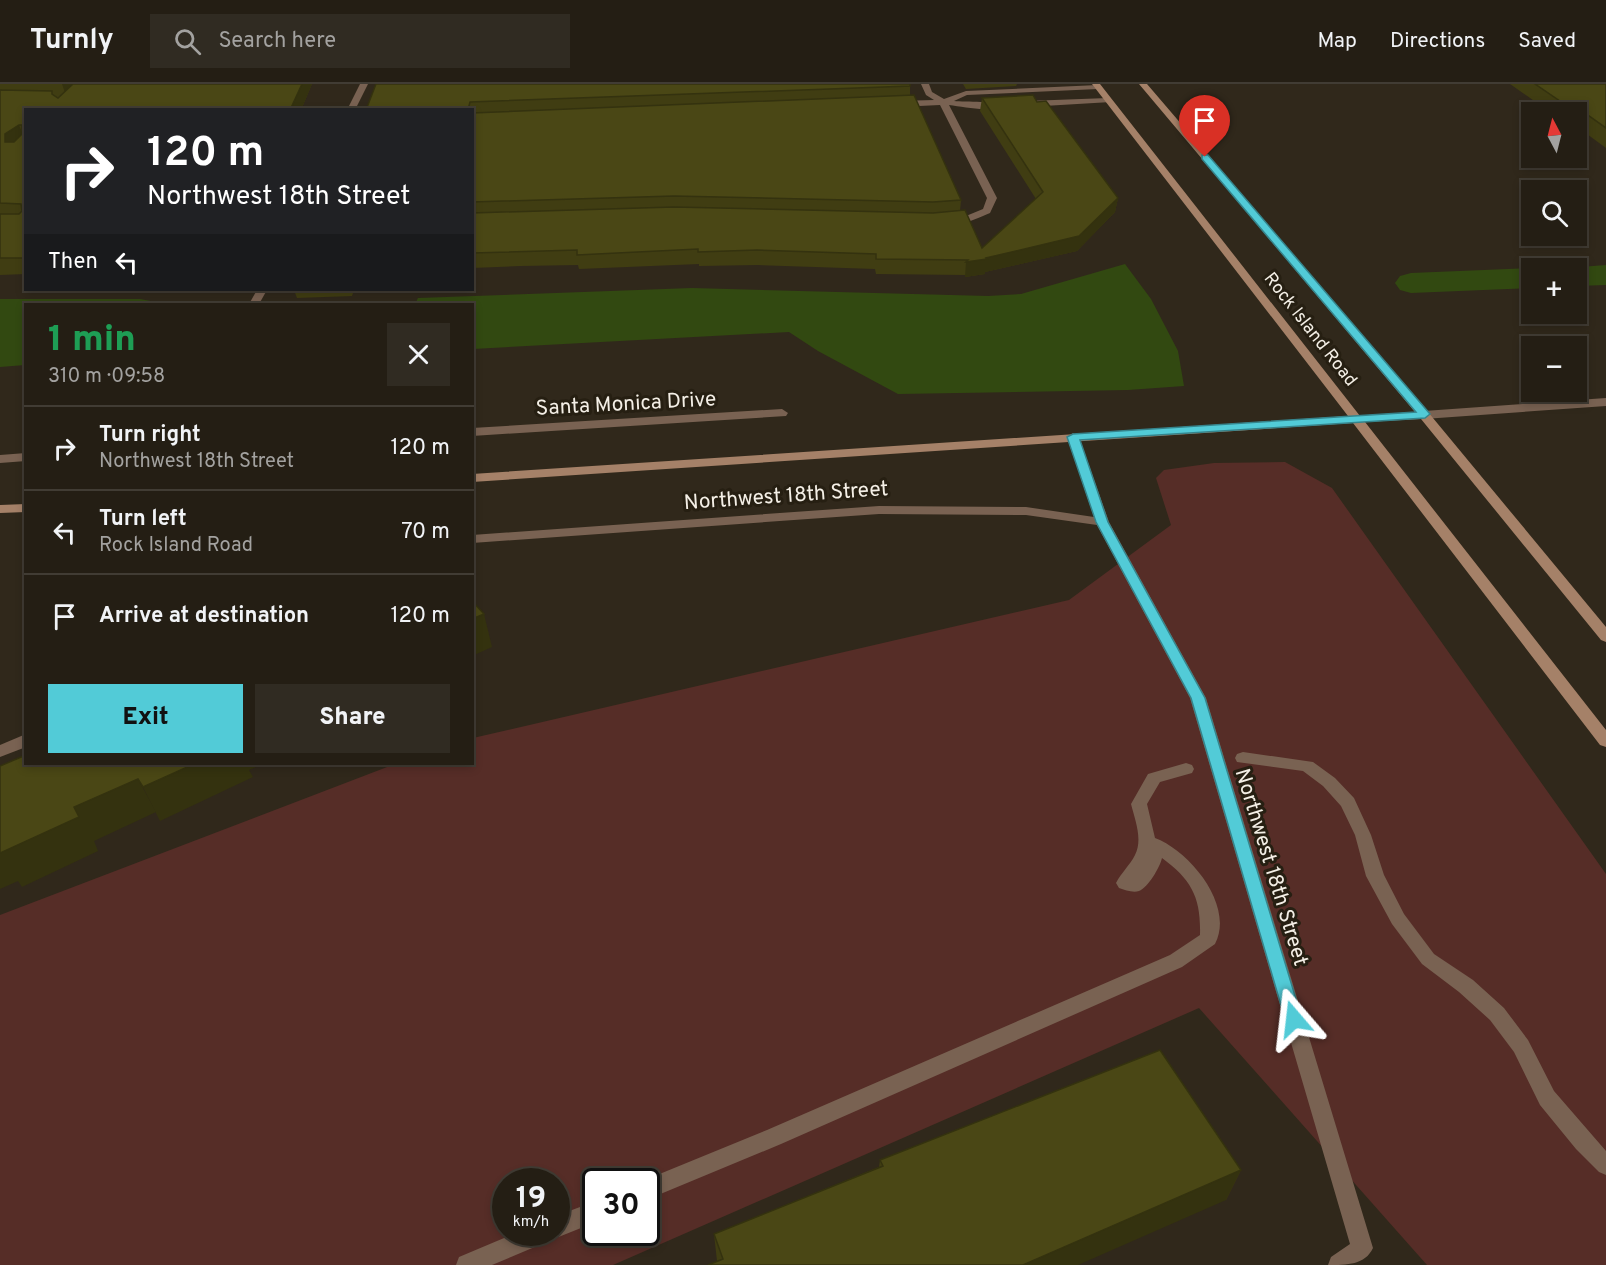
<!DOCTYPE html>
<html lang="en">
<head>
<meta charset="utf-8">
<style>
	body { margin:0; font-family:Overpass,sans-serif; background:#302b22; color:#f1f3f6; height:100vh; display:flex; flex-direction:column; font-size:22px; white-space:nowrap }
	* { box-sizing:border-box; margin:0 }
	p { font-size:20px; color:#a3a2a0 }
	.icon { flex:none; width:33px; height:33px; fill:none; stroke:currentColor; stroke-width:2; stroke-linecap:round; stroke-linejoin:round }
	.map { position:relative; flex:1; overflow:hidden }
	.side { position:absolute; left:24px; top:219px; width:450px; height:462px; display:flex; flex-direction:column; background:#241e14; border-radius:0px; box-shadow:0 3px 9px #0003,0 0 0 2px #413c34 }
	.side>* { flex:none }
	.banner { position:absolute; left:24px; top:24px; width:450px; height:183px; border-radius:0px; box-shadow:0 3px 9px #0003,0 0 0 2px #413c34; background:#202124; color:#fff; overflow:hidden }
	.needle { width:39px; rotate:353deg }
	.buttons { position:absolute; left:1521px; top:18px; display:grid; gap:12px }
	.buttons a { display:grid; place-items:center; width:66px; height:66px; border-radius:0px; background:#241e14; box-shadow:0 3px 9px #0003,0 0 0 2px #413c34; font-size:30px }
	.speed { position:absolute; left:492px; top:1084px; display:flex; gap:12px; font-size:30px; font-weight:700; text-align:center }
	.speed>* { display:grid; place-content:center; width:78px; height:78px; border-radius:50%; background:#241e14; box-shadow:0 3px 9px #0003,0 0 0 2px #413c34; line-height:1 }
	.speed small { font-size:15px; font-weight:400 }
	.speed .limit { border:3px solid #111; border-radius:9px; background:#fff; color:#111 }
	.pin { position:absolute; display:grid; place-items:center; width:51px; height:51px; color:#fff; margin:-62px -26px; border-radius:50% 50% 50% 0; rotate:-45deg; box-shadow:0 0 6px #0007 }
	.pin .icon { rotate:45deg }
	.me { position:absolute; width:66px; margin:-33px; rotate:343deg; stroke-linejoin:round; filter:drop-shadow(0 0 4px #0008) }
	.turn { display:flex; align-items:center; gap:21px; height:126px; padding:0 24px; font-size:27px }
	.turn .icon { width:78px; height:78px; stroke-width:2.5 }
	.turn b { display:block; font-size:42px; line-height:51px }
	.then { display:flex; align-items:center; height:57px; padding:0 24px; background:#0003; gap:12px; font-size:22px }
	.round { display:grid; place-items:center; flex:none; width:63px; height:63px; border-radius:0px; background:#302b22 }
	.overview { display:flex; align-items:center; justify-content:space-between; height:102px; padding:0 24px }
	h1 { font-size:36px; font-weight:800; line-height:45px; color:#1e9e55 }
	.cta { display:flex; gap:12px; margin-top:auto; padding:12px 24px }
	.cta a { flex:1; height:69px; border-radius:0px; background:#52cbd7; color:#111; font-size:24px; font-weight:800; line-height:69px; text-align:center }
	.cta a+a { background:#302b22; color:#f1f3f6 }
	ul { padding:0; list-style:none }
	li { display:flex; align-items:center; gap:18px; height:84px; padding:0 24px; border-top:2px solid #413c34 }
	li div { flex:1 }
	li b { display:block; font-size:22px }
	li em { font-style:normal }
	header { display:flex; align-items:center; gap:36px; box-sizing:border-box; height:84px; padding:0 30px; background:#241e14; border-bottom:2px solid #413c34 }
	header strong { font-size:28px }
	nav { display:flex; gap:33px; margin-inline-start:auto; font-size:21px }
	.search { width:420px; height:54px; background:#302b22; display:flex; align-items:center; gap:15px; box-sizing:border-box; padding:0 21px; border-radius:0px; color:#a3a2a0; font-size:22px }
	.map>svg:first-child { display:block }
	.green { fill:#562d27; fill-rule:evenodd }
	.water { fill:#324911 }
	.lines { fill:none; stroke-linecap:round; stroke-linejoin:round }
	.canal { fill:#324911; fill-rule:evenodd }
	.lane { fill:#796252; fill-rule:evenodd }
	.street { fill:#796252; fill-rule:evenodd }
	.secondary { fill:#a58168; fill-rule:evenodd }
	.wall { fill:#403d12 }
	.shaded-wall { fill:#34320f }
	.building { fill:#4a4715; stroke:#34320f; stroke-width:1.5; fill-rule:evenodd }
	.route { fill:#52cbd7; stroke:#35848c; stroke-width:1.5 }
	.labels { text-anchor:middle; stroke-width:6; stroke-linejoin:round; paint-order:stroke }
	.far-street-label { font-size:18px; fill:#f4efe6; stroke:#261f12 }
	.street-label { font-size:21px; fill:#f4efe6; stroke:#261f12 }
</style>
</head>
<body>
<header>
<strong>Turnly</strong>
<div class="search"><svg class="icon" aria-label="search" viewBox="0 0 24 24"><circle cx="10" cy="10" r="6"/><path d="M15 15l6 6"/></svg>Search here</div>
<nav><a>Map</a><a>Directions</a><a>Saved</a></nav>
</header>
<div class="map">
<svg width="1606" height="1181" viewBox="0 0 1606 1181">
	<rect width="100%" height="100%" fill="#30281b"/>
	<path class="green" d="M1285,378L1332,404L1606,790V1181H1427L1199,924L613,1181H0V831L395,680H472L473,654L1069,516L1171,441L1156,394L1164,386L1214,379ZM506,1098H556V1149H506ZM596,1098H646V1149H596Z"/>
	<g class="water">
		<polygon points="1125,180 1151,215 1178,267 1184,302 1128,306 898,310 818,267 789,248 473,265 472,220 415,220 418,214 692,204 988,212 1021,210"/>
		<polygon points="0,215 140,215 167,220 26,220 25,281 0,283"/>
	</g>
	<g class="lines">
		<g class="canal">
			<polygon points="1606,181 1606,201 1576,202 1576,184 1567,184"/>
			<polygon points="1532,184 1532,204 1411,209 1400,206 1395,199 1400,192 1411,189"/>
		</g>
		<g class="lane">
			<polygon points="1243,668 1313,678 1335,694 1354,714 1371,751 1384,791 1404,830 1434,870 1473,896 1504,924 1528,956 1554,1007 1606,1067 1606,1091 1599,1088 1576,1065 1540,1021 1514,968 1490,936 1459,908 1422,880 1392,840 1366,792 1355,751 1341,722 1323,702 1303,687 1237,678 1235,674 1237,670"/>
			<path d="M1186,679L1192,681L1194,685L1192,689L1160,698L1147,720L1155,754C1190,767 1235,822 1215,860L1182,883L781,1060L646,1116V1098H640L767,1046L1170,871L1200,851C1201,814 1192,796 1162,774C1160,783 1148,804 1139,807C1133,809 1125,806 1119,804L1116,799C1121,789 1130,781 1135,771C1143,755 1135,736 1131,720L1148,690Z"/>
			<polygon points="596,1117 596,1138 556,1154 551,1151 549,1157 492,1181 456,1181 459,1173 516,1149 556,1149 556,1132"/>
		</g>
		<g class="street">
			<polygon points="360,0 368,0 355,26 347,26"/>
			<path d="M921,0H929L932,8L944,15L966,7L1098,1L1102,3L1098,5L967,11L954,17C965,18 998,17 1004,21C990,29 965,23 949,21L997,114L990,129C978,134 957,145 944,137L946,135L966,132L983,125L987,114L940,21L898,23L894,20L898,17L934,16L926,11Z"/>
			<polygon points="1108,14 1112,16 1111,18 1027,23 1023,20 1027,17"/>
			<polygon points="257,206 267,206 259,220 249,220"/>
			<polygon points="1606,314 1606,322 1424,335 1418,331 1424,327"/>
			<polygon points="782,325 788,329 786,332 472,352 472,344"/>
			<path d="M1073,349L1079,353L1109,438L1206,614L1373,1164C1365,1181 1347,1181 1328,1181L1331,1173L1350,1160L1190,614L1097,441L1026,431L879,430L472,459V451L879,422L1026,423L1094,433L1067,353Z"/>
			<polygon points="26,369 26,377 0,379 0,371"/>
			<polygon points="26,650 26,663 0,673 0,661"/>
		</g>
		<g class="secondary">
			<polygon points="1092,0 1100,0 1360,332 1415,328 1139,0 1147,0 1428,328 1606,543 1606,558 1601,556 1421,335 1365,338 1606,646 1606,663 1600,661 1353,339 472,398 472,390 1348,332"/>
			<polygon points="26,420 26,428 0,429 0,421"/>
		</g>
	</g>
	<g class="wall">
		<polygon points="0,0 312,0 301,26 26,26 26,190 0,191"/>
		<polygon points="376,0 910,2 910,11 961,116 960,127 982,164 1036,115 980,27 982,14 1037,18 1118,114 1115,128 1077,167 985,188 985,190 965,193 965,191 876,190 875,185 757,181 699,182 699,180 579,185 578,181 520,182 472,184 472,26 366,26"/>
		<polygon points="963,0 1017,0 1016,2 966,5"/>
		<polygon points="1510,0 1606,0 1606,64 1576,42 1576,28 1550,28"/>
		<polygon points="294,206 354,206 352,212 297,214"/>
		<polygon points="880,1076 1241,1086 1226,1116 717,1177 714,1150 879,1083"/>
	</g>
	<g class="shaded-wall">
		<polygon points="62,0 80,0 66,12"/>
		<polygon points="302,0 312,0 301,26 290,26"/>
		<polygon points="19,41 25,55 12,65 5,58 5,50"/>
		<polygon points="1118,114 1115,128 1077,167 985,188 985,190 965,193 966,178 986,174"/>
		<polygon points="484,530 492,563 472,572 472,535"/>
		<polygon points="194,680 263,680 249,686 253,693 160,737 143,703"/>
		<polygon points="138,695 156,728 94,757 98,767 22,803 18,797 0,805 0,768 74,723"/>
		<polygon points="1241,1086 1226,1116 1078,1181 1023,1181"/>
	</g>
	<g class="building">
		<path d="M73,0H302L290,26H26V174H0V130H19L22,127L21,120L0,119V6L52,7V10L58,14ZM19,41H22V50L14,58H5V50Z"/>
		<polygon points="376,0 910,0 910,2 470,18 468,26 366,26"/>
		<polygon points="1535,0 1606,0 1606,44 1568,17 1560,17"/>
		<polygon points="914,11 961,116 933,118 674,112 472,118 472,29"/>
		<polygon points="1033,11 1037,18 1046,17 1118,114 1079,152 986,174 987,175 966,178 968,176 876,175 876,170 757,166 698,168 698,165 577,171 577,166 472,169 472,129 674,123 933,129 965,126 982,164 1043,108 982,14"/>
		<polygon points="472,517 484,530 472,535"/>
		<polygon points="26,671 26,680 194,680 143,703 138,695 74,723 79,733 0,769 0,682"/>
		<polygon points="1160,966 1241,1086 1023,1181 708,1181 723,1175 714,1150 883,1082 880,1076"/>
	</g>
	<polygon class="route" points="1202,71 1208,71 1430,330 1425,334 1080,356 1108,438 1205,614 1302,935 1300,940 1294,942 1287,940 1285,935 1191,614 1096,438 1067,353 1073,350 1416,328 1202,75"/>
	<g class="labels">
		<g class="far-street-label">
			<text transform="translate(1311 245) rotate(52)" y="6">Rock Island Road</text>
		</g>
		<g class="street-label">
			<text transform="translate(626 319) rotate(-3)" y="7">Santa Monica Drive</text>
			<text transform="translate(786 411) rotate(-4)" y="7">Northwest 18th Street</text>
			<text transform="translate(1272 783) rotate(73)" y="7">Northwest 18th Street</text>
		</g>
	</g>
</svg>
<div class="buttons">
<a><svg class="needle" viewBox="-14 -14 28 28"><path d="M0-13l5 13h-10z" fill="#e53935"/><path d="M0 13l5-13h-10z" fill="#a3a2a0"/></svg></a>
<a><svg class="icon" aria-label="search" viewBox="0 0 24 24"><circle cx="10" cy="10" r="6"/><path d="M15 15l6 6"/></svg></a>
<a>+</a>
<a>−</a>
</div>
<div class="speed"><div>19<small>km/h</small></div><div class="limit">30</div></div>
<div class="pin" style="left:1205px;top:73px;background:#d93025"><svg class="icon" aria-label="arrive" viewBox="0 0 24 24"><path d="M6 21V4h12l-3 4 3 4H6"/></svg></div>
<svg class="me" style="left:1294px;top:935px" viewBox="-20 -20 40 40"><path d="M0-17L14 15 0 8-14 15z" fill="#52cbd7" stroke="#fff" stroke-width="4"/></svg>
<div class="banner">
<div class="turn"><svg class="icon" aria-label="right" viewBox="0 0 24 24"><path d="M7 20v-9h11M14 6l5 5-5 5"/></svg><div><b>120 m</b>Northwest 18th Street</div></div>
<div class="then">Then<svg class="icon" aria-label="left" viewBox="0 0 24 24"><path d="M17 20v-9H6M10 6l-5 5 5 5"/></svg></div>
</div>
<section class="side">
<div class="overview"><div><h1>1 min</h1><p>310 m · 09:58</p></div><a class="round"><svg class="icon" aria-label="close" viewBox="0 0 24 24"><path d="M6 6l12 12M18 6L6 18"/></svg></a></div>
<ul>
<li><svg class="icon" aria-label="right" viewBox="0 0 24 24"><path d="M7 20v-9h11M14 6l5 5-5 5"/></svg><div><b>Turn right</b><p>Northwest 18th Street</p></div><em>120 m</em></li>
<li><svg class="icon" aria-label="left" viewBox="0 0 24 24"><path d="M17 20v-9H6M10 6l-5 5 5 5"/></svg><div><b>Turn left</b><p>Rock Island Road</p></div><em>70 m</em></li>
<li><svg class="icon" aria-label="arrive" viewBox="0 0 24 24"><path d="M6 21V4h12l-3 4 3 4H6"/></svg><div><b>Arrive at destination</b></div><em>120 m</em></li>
</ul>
<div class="cta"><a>Exit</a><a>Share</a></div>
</section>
</div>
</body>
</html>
